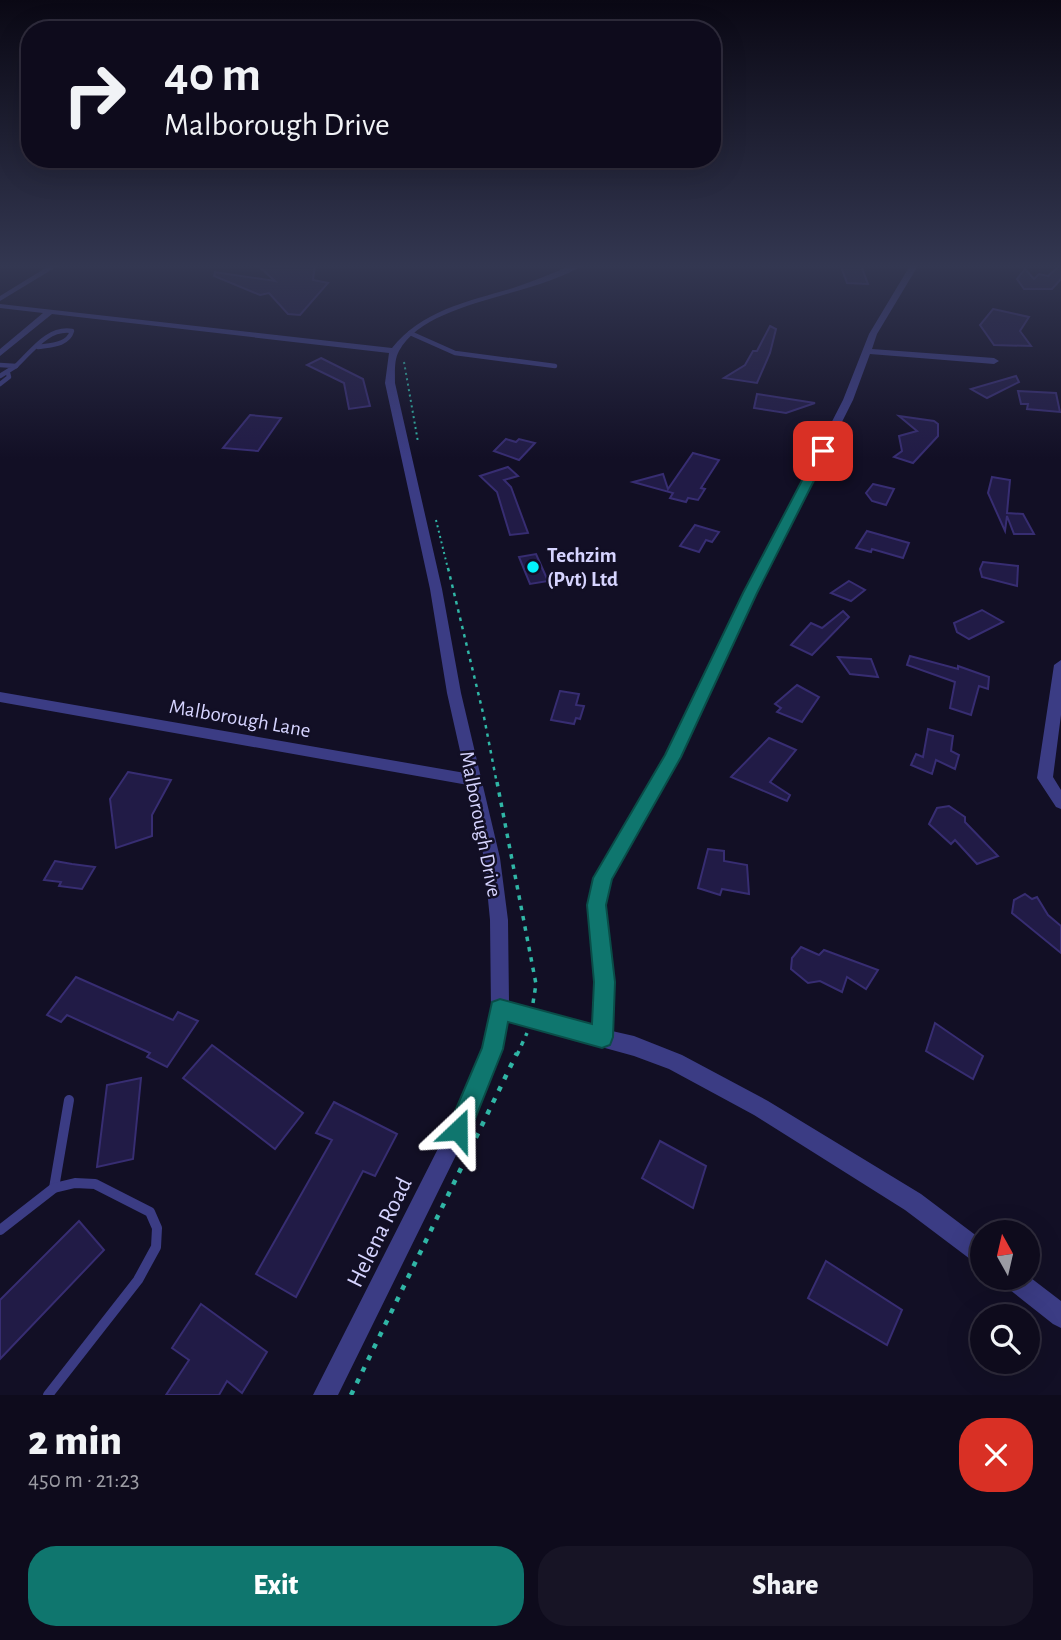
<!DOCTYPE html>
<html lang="en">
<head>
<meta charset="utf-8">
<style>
	body { margin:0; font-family:"Alegreya Sans",sans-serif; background:#171425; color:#f1f3f6; height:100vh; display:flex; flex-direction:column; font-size:26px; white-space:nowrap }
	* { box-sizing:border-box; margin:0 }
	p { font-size:23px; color:#9b9ba3 }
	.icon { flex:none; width:38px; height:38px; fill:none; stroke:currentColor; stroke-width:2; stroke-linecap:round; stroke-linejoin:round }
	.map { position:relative; height:1395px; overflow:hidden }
	.side { display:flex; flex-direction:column; background:#0e0b1c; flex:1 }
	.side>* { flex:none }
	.top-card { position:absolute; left:21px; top:21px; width:700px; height:147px; border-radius:28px; box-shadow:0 7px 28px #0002,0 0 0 2px #2e2b3b; background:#0e0b1c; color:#f1f3f6; overflow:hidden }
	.needle { width:46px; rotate:352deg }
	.tools { position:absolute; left:970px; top:1220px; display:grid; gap:14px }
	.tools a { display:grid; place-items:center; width:70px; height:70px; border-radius:50%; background:#0e0b1c; box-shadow:0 7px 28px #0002,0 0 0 2px #2e2b3b; font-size:35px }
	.pin { position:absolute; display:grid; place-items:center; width:60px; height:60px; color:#fff; margin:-30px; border-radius:14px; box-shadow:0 4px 10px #0006 }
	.me { position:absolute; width:77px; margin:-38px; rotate:23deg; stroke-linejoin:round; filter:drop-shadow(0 0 5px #0008) }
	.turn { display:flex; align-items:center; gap:24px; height:147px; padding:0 28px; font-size:32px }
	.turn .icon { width:91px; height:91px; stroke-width:2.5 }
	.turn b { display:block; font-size:49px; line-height:60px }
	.round { display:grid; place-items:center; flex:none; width:74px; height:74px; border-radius:28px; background:#171425 }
	.overview { display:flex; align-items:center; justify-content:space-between; height:119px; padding:0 28px }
	h1 { font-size:42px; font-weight:800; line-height:52px }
	.action { display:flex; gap:14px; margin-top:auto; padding:14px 28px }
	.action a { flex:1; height:80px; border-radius:28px; background:#0f766e; color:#fff; font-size:28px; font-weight:800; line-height:80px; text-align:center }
	.action a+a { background:#171425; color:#f1f3f6 }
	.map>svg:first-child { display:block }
	.building { fill:#211b46; stroke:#372d72; stroke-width:2 }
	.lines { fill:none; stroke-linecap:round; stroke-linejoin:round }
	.path-far3 { stroke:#30b6a6; stroke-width:2; stroke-dasharray:2 3.5; stroke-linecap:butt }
	.path-far2 { stroke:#30b6a6; stroke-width:2.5; stroke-dasharray:3.5 5; stroke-linecap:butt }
	.path-far1 { stroke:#30b6a6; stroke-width:3.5; stroke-dasharray:4.5 6; stroke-linecap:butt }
	.path { stroke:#30b6a6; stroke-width:4.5; stroke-dasharray:5 8; stroke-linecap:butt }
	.service-far1 { stroke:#3b3c84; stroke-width:4.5 }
	.service { stroke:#3b3c84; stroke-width:10 }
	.minor { fill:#3b3c84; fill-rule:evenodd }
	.route { fill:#0f766e; stroke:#0a4d48; stroke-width:2 }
	.poi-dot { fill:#02f2fc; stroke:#120f25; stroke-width:2.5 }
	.labels { text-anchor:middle; stroke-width:5; stroke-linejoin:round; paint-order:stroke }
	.poi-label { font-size:21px; font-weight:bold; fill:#d6d4ff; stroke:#120f25; text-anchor:start }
	.street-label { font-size:21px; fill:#d6d4ff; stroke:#120f25 }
	.near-street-label { font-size:24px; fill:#d6d4ff; stroke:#120f25 }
</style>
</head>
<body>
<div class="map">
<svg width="1061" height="1395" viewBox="0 0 1061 1395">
	<rect width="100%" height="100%" fill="#120f25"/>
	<g class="building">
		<polygon points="256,264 277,266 315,264 313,280 328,283 300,315 288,314 269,293 260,295 214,276 215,272 275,281"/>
		<polygon points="840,264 864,264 862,268 868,284 847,283"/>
		<polygon points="1061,264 1061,279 1052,289 1024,289 1017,279 1025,269 1034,279 1039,274 1048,276"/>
		<polygon points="993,309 1029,317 1020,331 1031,346 994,345 980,325"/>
		<polygon points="770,326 776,329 770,353 757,383 724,378 745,365 753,351 757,351"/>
		<polygon points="321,358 363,379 370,406 349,409 344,383 307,365"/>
		<polygon points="1016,376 1019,382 987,398 971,389"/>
		<polygon points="1018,391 1056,393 1060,412 1027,409 1028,404 1021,404"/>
		<polygon points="757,394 815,403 786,413 754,408"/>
		<polygon points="250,415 281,418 258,451 223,448"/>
		<polygon points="899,416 934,421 938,424 938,436 913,463 894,457 902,451 899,436 917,431"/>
		<polygon points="506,439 516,442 519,439 535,443 519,460 494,451"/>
		<polygon points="693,453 719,460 701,488 705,489 698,500 688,498 686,502 670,498 673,493 633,482 663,474 668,489"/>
		<polygon points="508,467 518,476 504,480 511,487 528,533 510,535 497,492 480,476"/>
		<polygon points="992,477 1010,480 1007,513 1023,514 1034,534 1014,534 1007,516 1005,531 988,493"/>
		<polygon points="873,484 894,489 886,505 872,501 866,493"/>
		<polygon points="695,525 719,532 712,542 706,540 699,552 680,546"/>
		<polygon points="867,531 909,543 903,558 872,549 871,552 856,548"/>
		<polygon points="536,554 548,581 530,584 519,557"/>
		<polygon points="983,562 1018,566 1017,586 982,577 980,569"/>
		<polygon points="849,581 865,590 851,601 831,593"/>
		<polygon points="982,610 1003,622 969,639 957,632 954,623"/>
		<polygon points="843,611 849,617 812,655 791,645 811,623 822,628"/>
		<polygon points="910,656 958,669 958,666 989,677 988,689 979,686 971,715 950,708 955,682 907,665"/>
		<polygon points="838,657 871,659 878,677 850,674"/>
		<polygon points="797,685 819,697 802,722 777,712 781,708 775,704"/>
		<polygon points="560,691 579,694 576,705 584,706 580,719 576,718 574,724 551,720"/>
		<polygon points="928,729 953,736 951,751 959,755 955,769 936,760 932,774 911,765 916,754 923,757"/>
		<polygon points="769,738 796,750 770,782 790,795 787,801 731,777"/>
		<polygon points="128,772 171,780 152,815 152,836 116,848 110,799"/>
		<polygon points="949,806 965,817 965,822 998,856 977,864 955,840 951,844 929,824 937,808"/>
		<polygon points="708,849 724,851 724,861 747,865 749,894 722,889 720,895 698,888"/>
		<polygon points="55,861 72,864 95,867 82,889 59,886 61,882 44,880"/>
		<polygon points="1025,894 1032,899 1037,897 1048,915 1061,926 1061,953 1012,913 1014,900"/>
		<polygon points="801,947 819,955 824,950 878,970 866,989 847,977 842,992 820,981 808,983 791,969 792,958"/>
		<polygon points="76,977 173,1020 178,1012 198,1021 167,1067 147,1057 150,1053 67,1015 61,1022 47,1015"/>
		<polygon points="935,1023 983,1056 973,1079 926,1051"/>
		<polygon points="212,1045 303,1113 275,1149 183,1078"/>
		<polygon points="141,1078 133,1159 97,1167 107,1085"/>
		<polygon points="334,1102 397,1134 375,1176 363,1171 296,1297 256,1274 332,1140 316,1133"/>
		<polygon points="660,1141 706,1166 693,1208 642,1178"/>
		<polygon points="79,1221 104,1250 0,1359 0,1300"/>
		<polygon points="826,1261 902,1310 887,1345 808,1298"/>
		<polygon points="201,1304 267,1352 242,1393 227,1381 219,1395 166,1395 189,1360 172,1348"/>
	</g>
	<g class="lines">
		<g class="path-far3">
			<polyline points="404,362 418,442"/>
			<polyline points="436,520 448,569"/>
		</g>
		<polyline class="path-far2" points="448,568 484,717 497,784"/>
		<g class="path-far1">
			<polyline points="497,782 536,984 533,1003"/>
			<polyline points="517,1055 527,1033"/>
		</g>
		<polyline class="path" points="351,1395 517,1053"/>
		<g class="service-far1">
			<polyline points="410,333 455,353 555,366"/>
			<polyline points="0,365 16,366 0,376"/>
			<path d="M16,366C32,351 48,327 72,331C68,345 51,345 38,347"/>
			<polyline points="0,384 9,377 8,373"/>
		</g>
		<g class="service">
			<polyline points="54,1188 69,1100"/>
			<polyline points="0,1230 54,1188 75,1183 95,1184 150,1212 157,1228 156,1247 138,1280 48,1395"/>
		</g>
		<g class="minor">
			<polygon points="52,264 61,264 0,301 0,296"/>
			<path d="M574,264H584C537,297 427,299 399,351C394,360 395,372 395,383L442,589L461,693L500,858L508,920L509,1003L593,1026L596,982L587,905L595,878L666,755L744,593L843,400L869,334L911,264H919L877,334L872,349L994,358L999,361L994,364L870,354L853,400L756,593L679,757L611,879L605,905L614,982L612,1031L634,1036L682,1055L768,1101L921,1194L982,1240V1265L974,1262L905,1210L754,1115L669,1069L634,1056L507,1021L502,1049L465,1137L338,1395H313L451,1123L482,1049L491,1010L490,920L484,858L468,785L0,702V692L465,773L447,693L430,589L385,383L389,353L52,314L0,356V349L43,313L0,308V304L392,348C422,310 469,301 513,288C534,281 554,273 574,264Z"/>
			<polygon points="1061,660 1061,715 1053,777 1061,790 1061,809 1056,807 1037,778 1054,665"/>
			<polygon points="1027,1275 1061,1301 1061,1328 1053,1324 1005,1286 1002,1278 1027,1278"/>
		</g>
	</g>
	<linearGradient id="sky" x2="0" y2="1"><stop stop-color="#0a0814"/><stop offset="0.58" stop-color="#333751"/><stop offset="1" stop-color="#333751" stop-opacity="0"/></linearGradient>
	<rect width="1061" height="459" fill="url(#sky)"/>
	<polygon class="route" points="819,448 829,451 757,593 681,757 612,879 606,905 615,982 613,1037 610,1045 602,1048 508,1022 503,1049 467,1139 458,1142 450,1139 447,1130 482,1048 492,1002 500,999 592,1024 594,982 587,905 593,878 665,755 743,593"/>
	<circle class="poi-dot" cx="533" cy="567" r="7"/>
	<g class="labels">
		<g class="poi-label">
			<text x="547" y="562">Techzim<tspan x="547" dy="24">(Pvt) Ltd</tspan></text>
		</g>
		<g class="street-label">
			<text transform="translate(240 718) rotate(10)" y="7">Malborough Lane</text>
			<text transform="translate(481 824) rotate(79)" y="7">Malborough Drive</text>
		</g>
		<g class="near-street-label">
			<text transform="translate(379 1232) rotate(-64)" y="8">Helena Road</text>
		</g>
	</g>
</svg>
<div class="tools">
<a><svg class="needle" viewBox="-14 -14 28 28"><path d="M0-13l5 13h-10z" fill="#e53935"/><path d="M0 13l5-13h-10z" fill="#9b9ba3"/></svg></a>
<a><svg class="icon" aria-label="search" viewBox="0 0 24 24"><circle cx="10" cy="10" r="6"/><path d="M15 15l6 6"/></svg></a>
</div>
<div class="pin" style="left:823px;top:451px;background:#d93025"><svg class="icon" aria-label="arrive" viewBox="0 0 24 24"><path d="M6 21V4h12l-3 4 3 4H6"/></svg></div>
<svg class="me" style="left:458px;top:1130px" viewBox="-20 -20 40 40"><path d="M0-17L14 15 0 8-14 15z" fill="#0f766e" stroke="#fff" stroke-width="4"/></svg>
<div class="top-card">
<div class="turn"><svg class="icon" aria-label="right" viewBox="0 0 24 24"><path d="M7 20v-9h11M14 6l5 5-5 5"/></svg><div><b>40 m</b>Malborough Drive</div></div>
</div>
</div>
<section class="side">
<div class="overview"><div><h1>2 min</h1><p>450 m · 21:23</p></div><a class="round" style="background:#d93025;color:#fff"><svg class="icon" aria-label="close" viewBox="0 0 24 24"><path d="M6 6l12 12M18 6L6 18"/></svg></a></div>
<div class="action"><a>Exit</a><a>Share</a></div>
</section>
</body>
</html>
